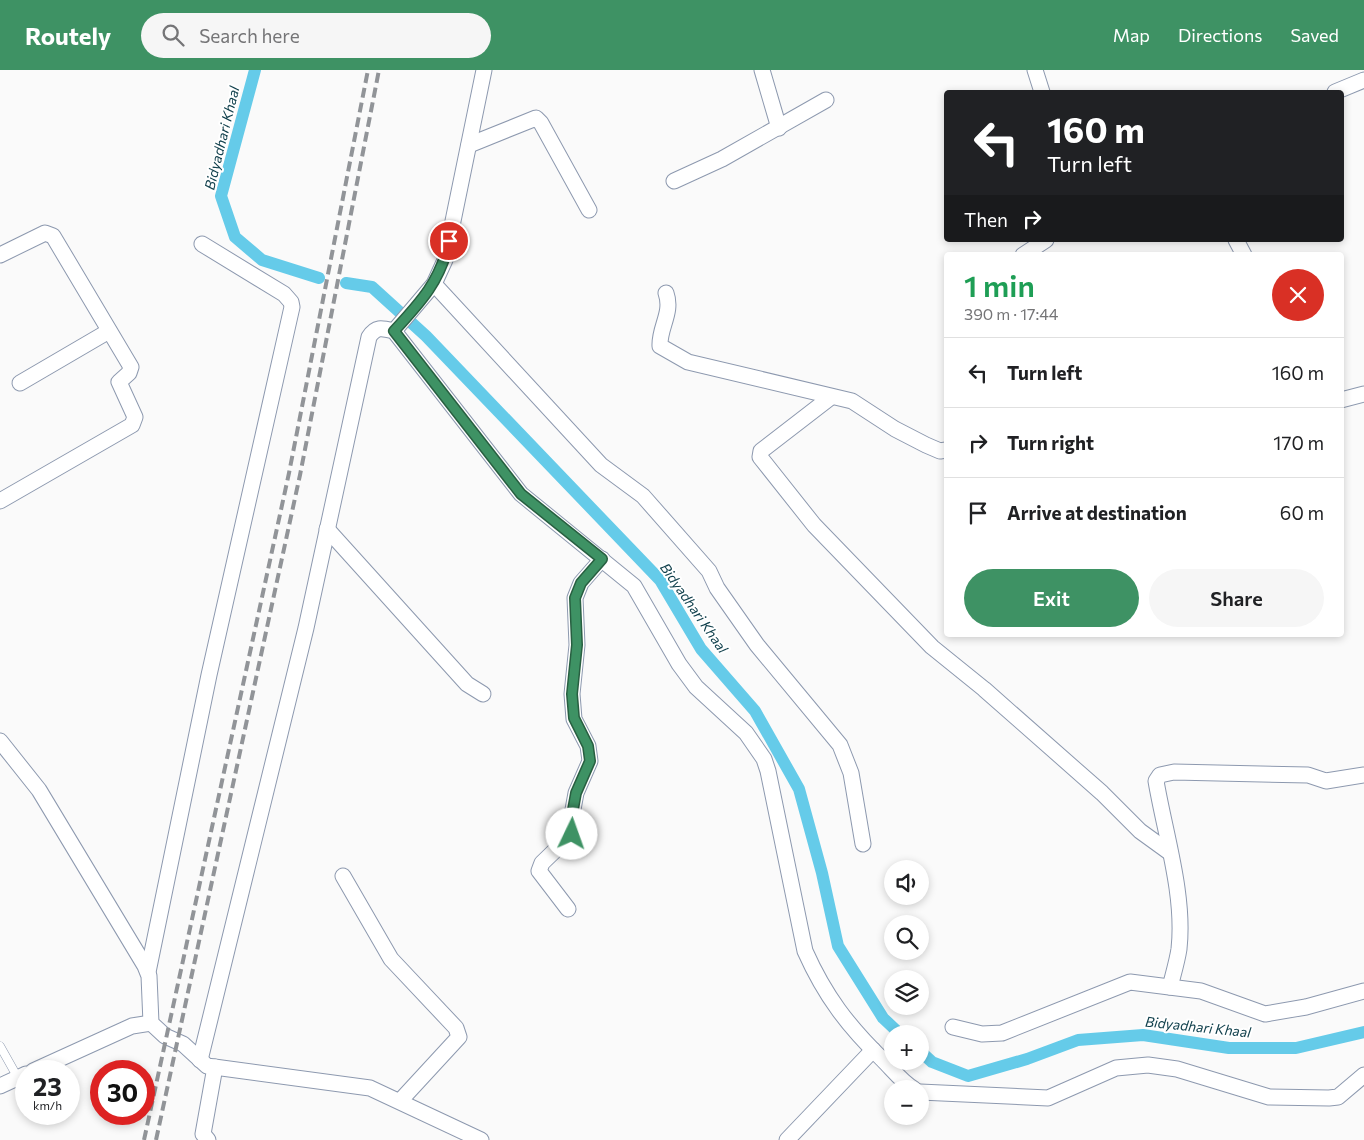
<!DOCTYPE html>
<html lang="en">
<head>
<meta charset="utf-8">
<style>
	body { margin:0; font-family:Commissioner,sans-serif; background:#f6f6f6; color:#202124; height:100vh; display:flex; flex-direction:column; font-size:19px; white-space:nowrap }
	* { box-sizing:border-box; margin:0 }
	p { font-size:16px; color:#757577 }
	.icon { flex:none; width:28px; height:28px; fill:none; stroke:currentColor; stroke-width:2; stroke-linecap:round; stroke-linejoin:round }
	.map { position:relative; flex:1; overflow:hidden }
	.side { position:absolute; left:944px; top:182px; width:400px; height:385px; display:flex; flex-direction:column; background:#fff; border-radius:5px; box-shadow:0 2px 8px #0003 }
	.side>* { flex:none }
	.hud { position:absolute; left:944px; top:20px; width:400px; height:152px; border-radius:5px; box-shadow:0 2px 8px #0003; background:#202124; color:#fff; overflow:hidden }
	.controls { position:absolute; left:884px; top:790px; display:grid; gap:10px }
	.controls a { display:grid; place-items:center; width:45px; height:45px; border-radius:50%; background:#fff; box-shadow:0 2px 8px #0003; font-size:25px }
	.speed { position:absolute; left:15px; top:990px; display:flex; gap:10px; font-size:25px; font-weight:700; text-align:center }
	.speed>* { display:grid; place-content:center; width:65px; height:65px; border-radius:50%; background:#fff; box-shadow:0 2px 8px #0003; line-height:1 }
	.speed small { font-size:12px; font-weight:400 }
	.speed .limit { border:8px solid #d22; background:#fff; color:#111 }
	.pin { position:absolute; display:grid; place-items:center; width:42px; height:42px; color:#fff; margin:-21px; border:2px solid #fff; border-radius:50%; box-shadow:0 1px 5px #0007 }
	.me { position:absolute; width:55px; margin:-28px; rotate:3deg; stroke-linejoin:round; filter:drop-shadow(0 0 4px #0008) }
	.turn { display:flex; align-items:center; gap:18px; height:105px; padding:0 20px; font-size:22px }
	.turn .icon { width:65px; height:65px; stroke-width:2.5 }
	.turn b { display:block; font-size:35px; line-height:42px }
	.then { display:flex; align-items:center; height:48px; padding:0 20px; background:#0003; gap:10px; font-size:19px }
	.round { display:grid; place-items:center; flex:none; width:52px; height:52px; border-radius:26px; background:#f6f6f6 }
	.overview { display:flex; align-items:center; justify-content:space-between; height:85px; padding:0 20px }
	h1 { font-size:30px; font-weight:600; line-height:38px; color:#1e9e55 }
	.cta { display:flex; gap:10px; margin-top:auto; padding:10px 20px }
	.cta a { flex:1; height:58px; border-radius:30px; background:#3e9264; color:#fff; font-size:20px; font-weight:600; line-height:58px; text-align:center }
	.cta a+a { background:#f6f6f6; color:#202124 }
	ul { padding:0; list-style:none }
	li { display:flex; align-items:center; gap:15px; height:70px; padding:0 20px; border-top:1px solid #e0e0e0 }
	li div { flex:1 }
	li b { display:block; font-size:19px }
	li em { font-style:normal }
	header { display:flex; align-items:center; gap:30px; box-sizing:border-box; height:70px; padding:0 25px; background:#3e9264; color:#fff }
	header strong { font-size:24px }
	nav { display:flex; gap:28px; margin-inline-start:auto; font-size:18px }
	.search { width:350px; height:45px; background:#f6f6f6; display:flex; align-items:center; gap:12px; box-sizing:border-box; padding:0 18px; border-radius:28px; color:#757577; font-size:19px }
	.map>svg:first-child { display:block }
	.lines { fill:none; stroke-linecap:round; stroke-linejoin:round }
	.canal { stroke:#65cbe9; stroke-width:12 }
	.lane-casing { stroke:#8d99af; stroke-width:9 }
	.street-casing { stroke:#8d99af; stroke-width:17 }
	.lane { stroke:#fff; stroke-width:8 }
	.street { stroke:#fff; stroke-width:15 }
	.rail { stroke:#919498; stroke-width:4; stroke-dasharray:10 5; stroke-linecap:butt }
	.route-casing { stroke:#285f41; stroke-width:12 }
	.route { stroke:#3e9264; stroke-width:9 }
	.labels { text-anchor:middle; stroke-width:4; stroke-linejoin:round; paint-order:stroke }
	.water-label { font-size:14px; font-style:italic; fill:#12414d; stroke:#fff }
</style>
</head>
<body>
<header>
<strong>Routely</strong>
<div class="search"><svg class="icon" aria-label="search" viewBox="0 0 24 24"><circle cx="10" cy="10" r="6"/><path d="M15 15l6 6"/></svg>Search here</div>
<nav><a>Map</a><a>Directions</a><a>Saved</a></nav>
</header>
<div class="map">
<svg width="1364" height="1070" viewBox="0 0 1364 1070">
	<rect width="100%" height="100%" fill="#fafafa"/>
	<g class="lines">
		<g class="canal">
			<polyline points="255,0 221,126 235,167 262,190 319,208"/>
			<polyline points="346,213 372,217 426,266 660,510 701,579 755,641 799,719 822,803 838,876 883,948 900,964"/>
			<polyline points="920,981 932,992 968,1006 1027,989 1078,970 1143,965 1229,978 1296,978 1364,962"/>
		</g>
		<defs>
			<polyline id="lane" points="0,976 18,1008"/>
			<g id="street">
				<polyline points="762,0 779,58"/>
				<polyline points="1035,0 1042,22"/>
				<polyline points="1335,22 1364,10"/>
				<polyline points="469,75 536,48 541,53 589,140"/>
				<polyline points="674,111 722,89 826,30"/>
				<polyline points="1236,170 1244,185"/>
				<polyline points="0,185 45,163 53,166 131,297 129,303 119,312 135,347 132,355 0,431"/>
				<polyline points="1023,185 1046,170"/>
				<polyline points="434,214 601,395 643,426 709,501 717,518 757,575 840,675 851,703 863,774"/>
				<path d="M666,223C673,243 659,257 660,276L688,292L852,331L895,359L926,375L940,381L946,380"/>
				<polyline points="394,261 434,214 445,190 484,0"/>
				<polyline points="20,313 109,261"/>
				<polyline points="831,327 761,381 760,387 814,455 932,577 984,619 1102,723 1140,761 1169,782"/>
				<polyline points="1341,330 1364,324"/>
				<polyline points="327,459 467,614 483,624"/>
				<polyline points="0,671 39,720 145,896 149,906 151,953 165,966 183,974 207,996 370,1018 481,1070"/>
				<polyline points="343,806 391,889 456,958 459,967 400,1031"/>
				<polyline points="568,839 539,801 542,793 572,764 572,745 576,723 590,691 588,676 574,649 572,624 577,575 575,528 581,513 602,489"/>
				<polyline points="148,902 209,605 292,237 291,232 284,224 202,174"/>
				<path d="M1170,917C1173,905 1177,892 1179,879C1185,825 1165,764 1156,711L1160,705L1174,702L1308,705L1326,711L1364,705"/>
				<polyline points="953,957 982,964 1002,963 1130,912 1201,921 1265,944 1306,937 1364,921"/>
				<path d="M200,990L306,558L369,267C376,256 382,258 394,261L521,424L634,516L679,594L696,617L746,663L764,689L768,701L805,881C825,926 848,956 883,990C893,1000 902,1012 914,1019"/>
				<polyline points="33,1001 132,956 151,953"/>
				<polyline points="0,1016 26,1004"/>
				<polyline points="920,1022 1048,1028 1116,998 1148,995 1177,999 1269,1027 1329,1028 1338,1027 1364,1005"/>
				<polyline points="208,1070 203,1064 215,997"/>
				<polyline points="787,1070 873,980"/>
			</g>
		</defs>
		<use href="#lane" class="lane-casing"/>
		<use href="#street" class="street-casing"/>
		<use href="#lane" class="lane"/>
		<use href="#street" class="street"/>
		<g class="rail">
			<polyline points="144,1070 289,403 368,0"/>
			<polyline points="156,1070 300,405 379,0"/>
		</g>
	</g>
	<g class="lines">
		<defs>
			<path id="route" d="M449,171C441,210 421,232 394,261L521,424L602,489L581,513L575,528L577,575L572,624L574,648L588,676L590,691L576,723L572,745V764"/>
		</defs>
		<use href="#route" class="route-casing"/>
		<use href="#route" class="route"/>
	</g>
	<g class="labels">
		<g class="water-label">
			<text transform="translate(222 68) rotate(-76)" y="5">Bidyadhari Khaal</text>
			<text transform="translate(694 538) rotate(55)" y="5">Bidyadhari Khaal</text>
			<text transform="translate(1198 957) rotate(6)" y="5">Bidyadhari Khaal</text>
		</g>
	</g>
</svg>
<div class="controls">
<a><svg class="icon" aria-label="sound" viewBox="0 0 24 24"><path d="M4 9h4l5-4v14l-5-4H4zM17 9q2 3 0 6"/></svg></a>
<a><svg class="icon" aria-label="search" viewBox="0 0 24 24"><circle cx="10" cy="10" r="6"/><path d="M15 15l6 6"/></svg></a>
<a><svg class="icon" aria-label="layers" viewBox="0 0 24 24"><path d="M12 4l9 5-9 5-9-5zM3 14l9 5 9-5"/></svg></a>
<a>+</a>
<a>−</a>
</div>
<div class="speed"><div>23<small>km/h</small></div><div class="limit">30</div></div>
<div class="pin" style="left:449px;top:171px;background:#d93025"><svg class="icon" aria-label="arrive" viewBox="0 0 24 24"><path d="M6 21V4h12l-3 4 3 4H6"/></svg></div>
<svg class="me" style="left:572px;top:764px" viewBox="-20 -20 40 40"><circle r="19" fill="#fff"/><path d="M0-13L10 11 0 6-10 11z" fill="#3e9264"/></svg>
<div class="hud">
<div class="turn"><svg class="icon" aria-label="left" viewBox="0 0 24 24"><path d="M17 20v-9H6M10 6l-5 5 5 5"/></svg><div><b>160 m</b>Turn left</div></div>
<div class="then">Then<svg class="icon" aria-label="right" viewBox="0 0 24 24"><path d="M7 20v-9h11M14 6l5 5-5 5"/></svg></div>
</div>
<section class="side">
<div class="overview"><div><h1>1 min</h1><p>390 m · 17:44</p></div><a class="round" style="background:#d93025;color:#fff"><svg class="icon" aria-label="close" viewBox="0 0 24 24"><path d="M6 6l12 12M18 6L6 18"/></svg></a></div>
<ul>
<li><svg class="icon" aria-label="left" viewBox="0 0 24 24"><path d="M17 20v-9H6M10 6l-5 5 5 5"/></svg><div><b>Turn left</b></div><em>160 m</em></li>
<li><svg class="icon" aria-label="right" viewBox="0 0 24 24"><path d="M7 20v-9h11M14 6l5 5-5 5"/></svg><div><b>Turn right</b></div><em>170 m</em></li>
<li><svg class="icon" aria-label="arrive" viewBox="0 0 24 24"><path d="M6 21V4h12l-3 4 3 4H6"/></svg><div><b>Arrive at destination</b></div><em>60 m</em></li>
</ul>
<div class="cta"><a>Exit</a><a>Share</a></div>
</section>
</div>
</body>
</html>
